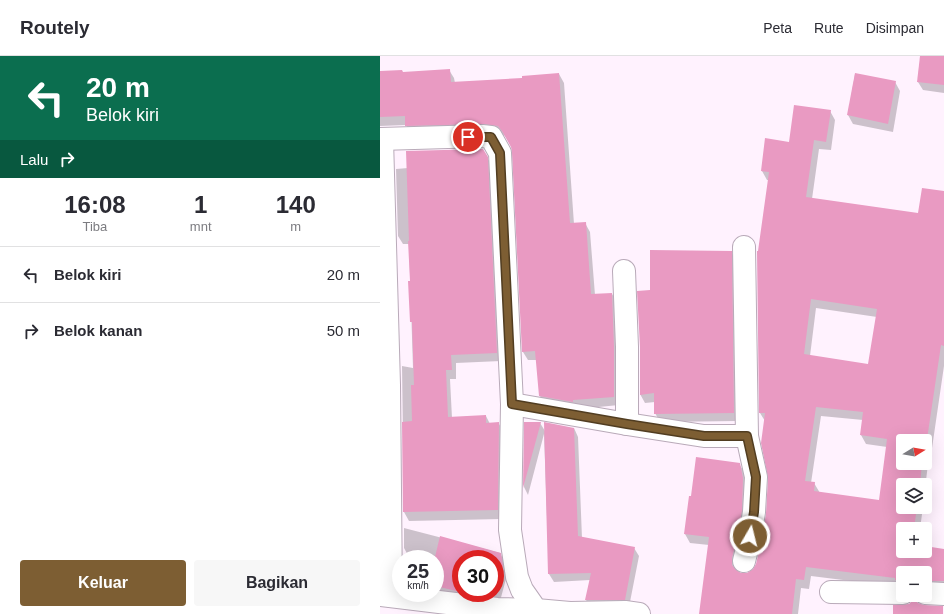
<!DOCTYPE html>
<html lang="id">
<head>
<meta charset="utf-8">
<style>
	body { margin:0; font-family:Arial,sans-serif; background:#f7f7f7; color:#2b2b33; height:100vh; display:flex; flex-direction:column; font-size:15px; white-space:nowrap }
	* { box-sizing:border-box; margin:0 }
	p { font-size:13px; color:#7c7c81 }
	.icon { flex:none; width:22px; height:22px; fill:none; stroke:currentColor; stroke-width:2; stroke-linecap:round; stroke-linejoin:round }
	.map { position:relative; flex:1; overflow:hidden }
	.side { display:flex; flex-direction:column; background:#fff; width:380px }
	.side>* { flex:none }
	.hud { background:#0b6e4f; color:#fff; overflow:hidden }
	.needle { width:26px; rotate:79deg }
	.controls { position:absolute; left:516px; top:378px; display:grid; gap:8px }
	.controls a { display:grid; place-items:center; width:36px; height:36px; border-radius:4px; background:#fff; box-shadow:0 4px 16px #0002; font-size:20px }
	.speed { position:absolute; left:12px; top:494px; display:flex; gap:8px; font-size:20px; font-weight:700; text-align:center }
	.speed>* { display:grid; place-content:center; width:52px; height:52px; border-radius:50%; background:#fff; box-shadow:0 4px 16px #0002; line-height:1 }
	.speed small { font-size:10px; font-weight:400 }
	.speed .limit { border:6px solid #d22; background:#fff; color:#111 }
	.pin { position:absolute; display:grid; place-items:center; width:34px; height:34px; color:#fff; margin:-17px; border:2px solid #fff; border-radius:50%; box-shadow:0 1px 4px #0007 }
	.me { position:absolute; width:44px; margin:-22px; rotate:8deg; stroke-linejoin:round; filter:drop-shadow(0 0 3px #0008) }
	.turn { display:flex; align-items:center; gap:14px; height:84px; padding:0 20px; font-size:18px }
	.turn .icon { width:52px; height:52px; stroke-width:2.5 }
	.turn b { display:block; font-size:28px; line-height:34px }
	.then { display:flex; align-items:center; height:38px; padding:0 20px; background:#0003; gap:8px; font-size:15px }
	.eta { display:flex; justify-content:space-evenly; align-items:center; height:68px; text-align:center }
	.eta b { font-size:24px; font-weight:700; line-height:28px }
	.primary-button { display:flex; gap:8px; margin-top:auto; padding:8px 20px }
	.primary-button a { flex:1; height:46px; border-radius:4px; background:#7d5e33; color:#fff; font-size:16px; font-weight:700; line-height:46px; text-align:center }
	.primary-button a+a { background:#f7f7f7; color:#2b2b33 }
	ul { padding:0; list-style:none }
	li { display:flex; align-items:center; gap:12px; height:56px; padding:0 20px; border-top:1px solid #e1e1e2 }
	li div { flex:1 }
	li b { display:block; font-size:15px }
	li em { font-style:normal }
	header { display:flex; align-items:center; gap:24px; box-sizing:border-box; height:56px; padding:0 20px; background:#fff; border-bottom:1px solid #e1e1e2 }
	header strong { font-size:19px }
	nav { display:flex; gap:22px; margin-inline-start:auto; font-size:14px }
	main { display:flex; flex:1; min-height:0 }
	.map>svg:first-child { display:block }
	.shadow { fill:#0003; fill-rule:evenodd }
	.building { fill:#e99ac2; fill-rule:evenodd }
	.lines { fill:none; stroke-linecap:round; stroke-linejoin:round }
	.minor-casing { stroke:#b9aab9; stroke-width:24 }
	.minor { stroke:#fff; stroke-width:22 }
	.route-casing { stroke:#513d21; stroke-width:10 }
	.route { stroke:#7d5e33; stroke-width:7 }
</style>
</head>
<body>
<header>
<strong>Routely</strong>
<nav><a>Peta</a><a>Rute</a><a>Disimpan</a></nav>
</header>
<main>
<section class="side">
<div class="hud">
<div class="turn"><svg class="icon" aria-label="left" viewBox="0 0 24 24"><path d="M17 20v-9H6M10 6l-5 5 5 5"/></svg><div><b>20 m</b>Belok kiri</div></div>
<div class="then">Lalu<svg class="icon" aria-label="right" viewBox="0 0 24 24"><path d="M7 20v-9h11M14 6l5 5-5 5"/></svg></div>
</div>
<div class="eta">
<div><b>16:08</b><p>Tiba</p></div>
<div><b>1</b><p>mnt</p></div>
<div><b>140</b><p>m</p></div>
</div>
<ul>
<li><svg class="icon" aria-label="left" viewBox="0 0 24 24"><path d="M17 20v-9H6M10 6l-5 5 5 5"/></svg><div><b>Belok kiri</b></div><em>20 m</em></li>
<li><svg class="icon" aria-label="right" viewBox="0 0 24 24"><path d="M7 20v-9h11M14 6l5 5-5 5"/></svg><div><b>Belok kanan</b></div><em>50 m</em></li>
</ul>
<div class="primary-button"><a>Keluar</a><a>Bagikan</a></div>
</section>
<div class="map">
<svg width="564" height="558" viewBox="0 0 564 558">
	<rect width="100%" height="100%" fill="#fff2fe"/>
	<g class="shadow">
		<polygon points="541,0 564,0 564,37 543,34 538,26"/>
		<polygon points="69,14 74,22 75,27 143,23 179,18 184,27 194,168 205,167 210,176 215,239 232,238 237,246 239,349 198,353 165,349 160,340 157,304 148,304 143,296 132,90 128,83 124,79 109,76 31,78 26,69 0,70 0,16 23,17"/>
		<polygon points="475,18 515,26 520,35 513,76 473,68 468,59"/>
		<path d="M450,55L455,64L451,94L439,93L432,143L539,158L564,136V310L551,399H549L545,433V429H523V451H543L540,473H523V495H545V491L564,494V535H545V517H523V534L519,531L431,520L429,533L421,532L418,558H320L329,489L310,487L305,478L312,441L359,408L365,417L368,432L357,512V516L360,518H368L373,515L377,509L387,458L389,421L385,365L380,357L379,196L389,124H387L382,115L410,87ZM436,252L497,261L489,309L430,300ZM441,360L483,364L481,379L486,388L507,391L500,445L440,437L434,427H431ZM523,385H545V407H523Z"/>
		<polygon points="103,94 112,110 121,305 76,307 76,323 70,323 72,362 106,360 110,368 119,368 124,376 122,463 29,465 24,456 22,310 33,312 29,188 23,188 18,180 16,113 28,112"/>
		<polygon points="351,196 356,204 358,365 280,366 275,357 275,346 265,347 260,338 271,235"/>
		<polygon points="145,367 160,367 165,375 194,372 198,381 202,482 254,492 259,500 249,551 211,552 206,544 210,524 174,526 169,518 164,378 148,439 144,431"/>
		<path d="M24,472L120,497L125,507L127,519L119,549L55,537V506L56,500L29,501L24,492ZM81,503H115V537H81Z"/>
	</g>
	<g class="building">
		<polygon points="540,0 564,0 564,29 537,26"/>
		<polygon points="70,13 71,26 142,22 142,20 179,17 190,167 206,166 211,238 232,237 234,291 234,341 193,344 193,346 159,340 155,295 142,296 132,96 131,91 122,75 118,70 103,68 25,70 25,60 0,61 0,15 22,14 23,16"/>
		<polygon points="475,17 516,25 508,68 467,59"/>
		<path d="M414,49L451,54L446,86L434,84L426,141L538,157L542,132L564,135V290L561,289L546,390H545V385H523V407H542L540,429H523V451H537L534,473H523V495H545V490L564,493V525H545V517H523V524H515V522L426,511L424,524L416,523L412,558H319L329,481L304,478L309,440H311L316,401L360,407L363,422L362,455L358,478L352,502V509L356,514L361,517H367L373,513L376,508L382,483L386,457L388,422L381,387L385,357H379L377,195H378L389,116L381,115L385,82L409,86ZM431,243L497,253L488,308L424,298ZM436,351L483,356L480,379L507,383L499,444L434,435L435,426L425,425Z"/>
		<polygon points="101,93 103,93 108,101 117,297 71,299 72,314 66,314 68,361 106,359 106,367 119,366 118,454 23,456 22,366 32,365 31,329 34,329 32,266 30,266 28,225 30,225 28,185 29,185 26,95"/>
		<polygon points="270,194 352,195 354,357 274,358 274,337 260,339 260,291 257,235 270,234"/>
		<polygon points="144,366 161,366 143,432"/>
		<polygon points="164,366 194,372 198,480 255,491 245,544 205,544 211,517 168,518"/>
		<polygon points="60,480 121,497 123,509 115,540 88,537 115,537 115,503 81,503 81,536 55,530 55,501"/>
		<polygon points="534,543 538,547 544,549 563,550 563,558 513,558 513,549 529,548"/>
	</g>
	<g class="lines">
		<defs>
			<g id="minor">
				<polyline points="0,83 102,80 111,81 120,97 132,348 130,474 137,521 142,534 156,554 190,557 245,556 259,558"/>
				<polyline points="2,83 9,329 11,540"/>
				<polyline points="244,215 247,291 247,368"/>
				<polyline points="132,348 247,368 324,380 367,380 364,191"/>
				<polyline points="364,505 370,481 374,456 376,421 367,380"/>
				<polyline points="451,536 523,537"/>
				<polyline points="545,537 564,538"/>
				<polyline points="0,539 117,553 156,554"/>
			</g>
		</defs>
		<use href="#minor" class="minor-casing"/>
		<use href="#minor" class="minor"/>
	</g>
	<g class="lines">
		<defs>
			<polyline id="route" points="88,81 111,81 120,97 132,348 247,368 324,380 367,380 376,421 374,456 370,480"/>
		</defs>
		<use href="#route" class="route-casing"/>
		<use href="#route" class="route"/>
	</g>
</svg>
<div class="controls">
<a><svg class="needle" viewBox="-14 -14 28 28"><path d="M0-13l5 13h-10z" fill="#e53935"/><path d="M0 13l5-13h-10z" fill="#7c7c81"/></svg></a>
<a><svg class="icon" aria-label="layers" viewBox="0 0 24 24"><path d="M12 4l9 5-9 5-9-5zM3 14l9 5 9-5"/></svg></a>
<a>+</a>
<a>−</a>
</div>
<div class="speed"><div>25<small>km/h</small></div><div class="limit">30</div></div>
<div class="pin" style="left:88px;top:81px;background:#d93025"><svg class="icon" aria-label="arrive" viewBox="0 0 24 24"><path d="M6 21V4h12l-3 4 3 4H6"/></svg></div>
<svg class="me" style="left:370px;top:480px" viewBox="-20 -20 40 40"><circle r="17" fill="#7d5e33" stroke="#fff" stroke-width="3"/><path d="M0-11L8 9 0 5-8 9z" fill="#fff"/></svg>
</div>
</main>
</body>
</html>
